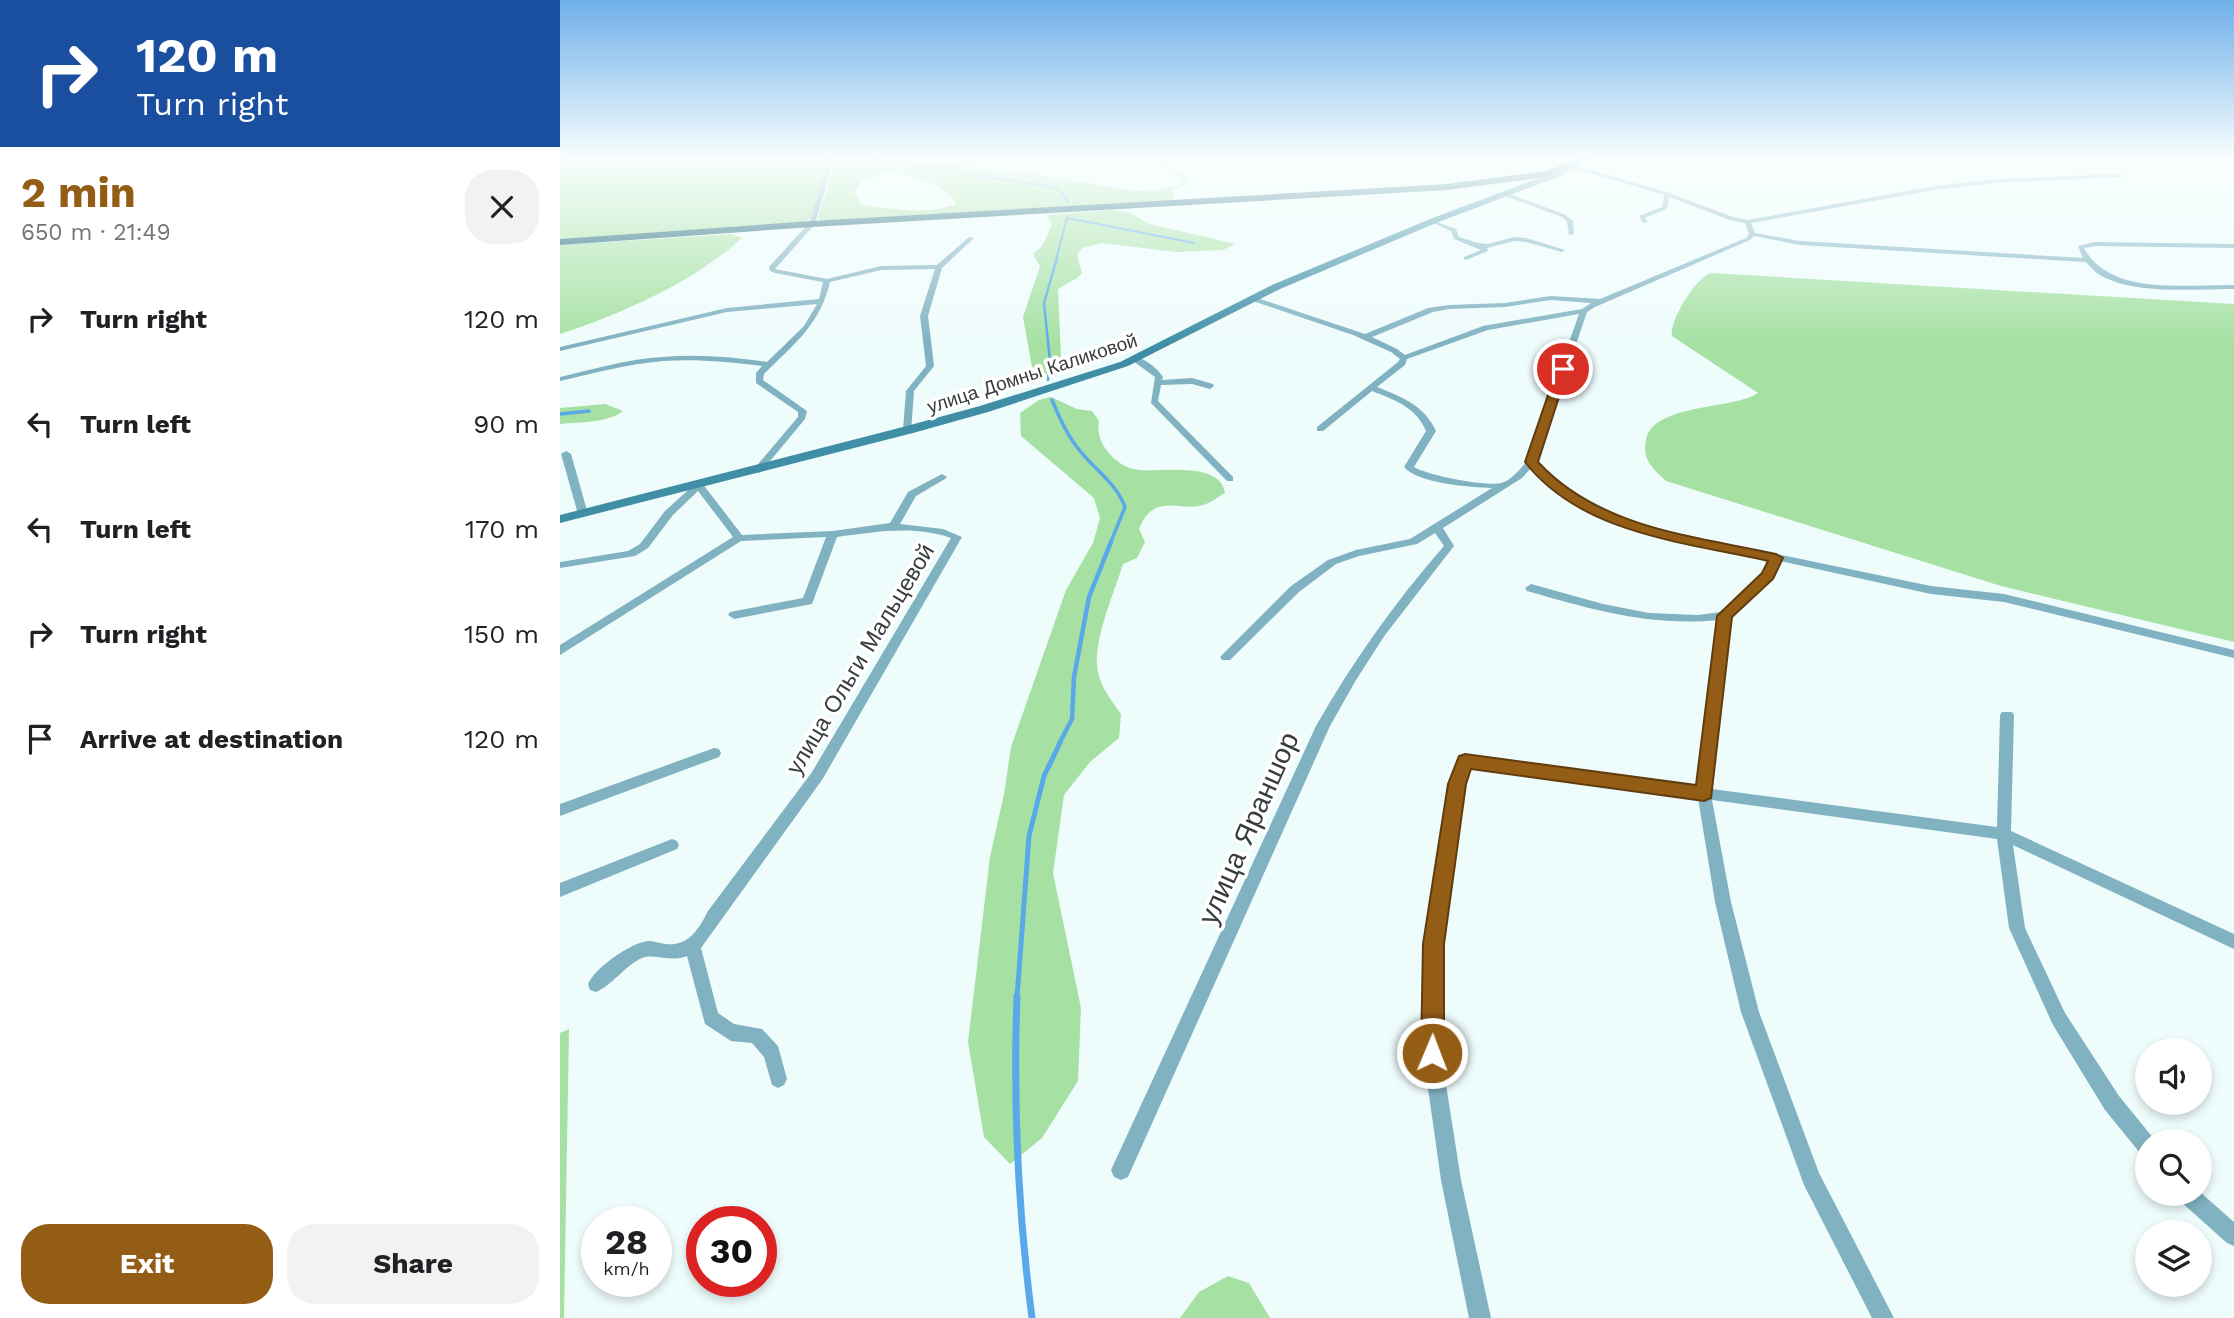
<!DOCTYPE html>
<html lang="en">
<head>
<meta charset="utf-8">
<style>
	body { margin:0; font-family:"Work Sans",sans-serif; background:#f2f2f2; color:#202124; height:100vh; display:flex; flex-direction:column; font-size:26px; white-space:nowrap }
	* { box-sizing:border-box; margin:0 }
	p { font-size:23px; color:#757577 }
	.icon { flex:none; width:38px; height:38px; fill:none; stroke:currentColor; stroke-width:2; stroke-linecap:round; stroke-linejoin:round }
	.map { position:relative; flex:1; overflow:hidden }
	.side { display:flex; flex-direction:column; background:#fff; width:560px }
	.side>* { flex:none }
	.guide { background:#1a4fa0; color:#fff; overflow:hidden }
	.controls { position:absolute; left:1575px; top:1038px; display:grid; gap:14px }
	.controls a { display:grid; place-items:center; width:77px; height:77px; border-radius:50%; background:#fff; box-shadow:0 4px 10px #0003; font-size:35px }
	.speed { position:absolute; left:21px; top:1206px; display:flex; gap:14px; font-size:35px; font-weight:700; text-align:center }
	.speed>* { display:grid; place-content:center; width:91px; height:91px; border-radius:50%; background:#fff; box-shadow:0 4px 10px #0003; line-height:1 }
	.speed small { font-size:18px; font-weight:400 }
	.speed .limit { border:10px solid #d22; background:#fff; color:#111 }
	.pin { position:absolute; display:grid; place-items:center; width:60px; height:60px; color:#fff; margin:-30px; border:4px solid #fff; border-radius:50%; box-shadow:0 2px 7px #0007 }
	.me { position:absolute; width:77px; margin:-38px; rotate:1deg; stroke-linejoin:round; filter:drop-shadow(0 0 5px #0008) }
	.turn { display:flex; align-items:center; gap:24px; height:147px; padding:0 21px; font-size:32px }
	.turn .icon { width:91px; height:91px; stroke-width:2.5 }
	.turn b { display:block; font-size:49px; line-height:60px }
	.round { display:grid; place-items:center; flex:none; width:74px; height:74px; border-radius:28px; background:#f2f2f2 }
	.headline { display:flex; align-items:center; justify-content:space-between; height:119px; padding:0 21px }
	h1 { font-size:42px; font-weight:700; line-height:52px; color:#945d15 }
	.button { display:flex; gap:14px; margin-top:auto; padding:14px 21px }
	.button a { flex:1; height:80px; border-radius:28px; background:#945d15; color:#fff; font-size:28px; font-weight:700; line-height:80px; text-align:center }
	.button a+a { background:#f2f2f2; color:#202124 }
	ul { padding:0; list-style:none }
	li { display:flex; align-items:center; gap:21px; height:105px; padding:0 21px }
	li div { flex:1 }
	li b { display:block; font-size:26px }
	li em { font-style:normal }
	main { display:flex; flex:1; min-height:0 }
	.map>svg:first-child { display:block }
	.green { fill:#a6e1a3; fill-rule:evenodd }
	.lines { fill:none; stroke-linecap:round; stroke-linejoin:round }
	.stream-far5 { stroke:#59a8ea; stroke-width:2 }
	.stream-far4 { stroke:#59a8ea; stroke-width:2.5 }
	.stream-far3 { stroke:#59a8ea; stroke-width:3.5 }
	.stream-far2 { stroke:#59a8ea; stroke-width:4.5 }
	.stream-far1 { stroke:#59a8ea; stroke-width:5 }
	.stream { stroke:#59a8ea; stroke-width:7 }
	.street { fill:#81b2c1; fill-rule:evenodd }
	.secondary { fill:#3f8ea5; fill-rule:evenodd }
	.highway { fill:#0c596c; fill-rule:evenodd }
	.route { fill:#945d15; stroke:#603c0e; stroke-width:2 }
	.labels { text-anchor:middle; stroke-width:7; stroke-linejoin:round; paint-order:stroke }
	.far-street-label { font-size:19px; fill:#373c3c; stroke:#fff }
	.street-label { font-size:23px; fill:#373c3c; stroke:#fff }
	.near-street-label { font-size:28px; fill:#373c3c; stroke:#fff }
</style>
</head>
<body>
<main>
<section class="side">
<div class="guide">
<div class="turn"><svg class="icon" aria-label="right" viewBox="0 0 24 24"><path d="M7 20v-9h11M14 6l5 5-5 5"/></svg><div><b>120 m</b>Turn right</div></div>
</div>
<div class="headline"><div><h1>2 min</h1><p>650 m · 21:49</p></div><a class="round"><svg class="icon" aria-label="close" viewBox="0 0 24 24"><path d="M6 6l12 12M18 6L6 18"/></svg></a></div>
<ul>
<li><svg class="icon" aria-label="right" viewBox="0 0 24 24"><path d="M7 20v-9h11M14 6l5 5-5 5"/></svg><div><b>Turn right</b></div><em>120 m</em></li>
<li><svg class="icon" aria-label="left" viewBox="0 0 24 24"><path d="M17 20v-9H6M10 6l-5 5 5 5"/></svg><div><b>Turn left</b></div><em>90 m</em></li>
<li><svg class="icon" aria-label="left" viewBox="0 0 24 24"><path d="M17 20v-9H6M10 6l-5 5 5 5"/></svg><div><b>Turn left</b></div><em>170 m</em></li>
<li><svg class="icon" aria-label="right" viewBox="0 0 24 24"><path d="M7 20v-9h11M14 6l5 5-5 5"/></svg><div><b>Turn right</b></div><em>150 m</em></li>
<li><svg class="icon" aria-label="arrive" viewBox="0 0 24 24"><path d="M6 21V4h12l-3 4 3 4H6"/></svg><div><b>Arrive at destination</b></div><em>120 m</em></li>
</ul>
<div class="button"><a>Exit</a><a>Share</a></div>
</section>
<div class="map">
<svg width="1674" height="1318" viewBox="0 0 1674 1318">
	<rect width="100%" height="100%" fill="#effcfc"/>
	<g class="green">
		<polygon points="0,159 269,159 250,219 244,222 0,239"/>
		<path d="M276,159H361L423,168L442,173L472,174L576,191L598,190L620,185L622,180L594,159H599L629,180L626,185L613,189V200L262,221L258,218ZM325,172C348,175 384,181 396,204C368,215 331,209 302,205L295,193L301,182Z"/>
		<path d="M553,210L571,213L589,224L676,244L663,250L616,252L542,243L522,248L517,255L522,273C515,282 506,282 498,290L501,357L507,370C493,375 485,377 472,367L463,317L480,266L473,254L482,246L492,225L487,215Z"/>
		<path d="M171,234L182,238C134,282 61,314 0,334V245Z"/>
		<path d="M1151,273L1674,304V642L1441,586L1106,481C1092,468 1082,460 1086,440C1093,403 1173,410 1198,393L1112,336C1109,321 1136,277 1151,273Z"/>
		<path d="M491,397L517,409L532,411L539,421C537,432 540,442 548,452C556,462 567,469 580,470C602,472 661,461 665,493C659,496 652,502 646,504C619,514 595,490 579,529L585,542L577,558L563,564C554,593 535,636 537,665C538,684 551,700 561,714L559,738L530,762L504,795L493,873L521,1008L518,1081L482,1138L450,1164L424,1137L408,1042L430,857L444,794L451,747L506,590L533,543L540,518L534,498L461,436L460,413L479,400Z"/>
		<path d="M45,404L63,411C48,423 19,422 0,424V408Z"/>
		<polygon points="9,1029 4,1318 0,1318 0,1033"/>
		<polygon points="668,1276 689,1283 710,1318 620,1318 639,1292"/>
	</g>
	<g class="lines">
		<g class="stream-far5">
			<polyline points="313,159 493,187 503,194 508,202"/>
			<polyline points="0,161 3,159"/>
			<polyline points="496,260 507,218 634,243"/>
		</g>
		<polyline class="stream-far4" points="488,380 490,361 484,303 497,258"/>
		<g class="stream-far3">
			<path d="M492,400C500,419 508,437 521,452C537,472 556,483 565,507L550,544"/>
			<polyline points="0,414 29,411"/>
		</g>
		<polyline class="stream-far2" points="499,744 512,719 514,677 529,597 551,542"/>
		<polyline class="stream-far1" points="457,998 469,836 484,776 500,743"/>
		<path class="stream" d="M457,996C453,1104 458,1211 472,1318"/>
		<g class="street">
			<path d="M269,159H274L255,224L215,269L267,279L321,266L377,265L409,237L414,238L382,268L368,316L374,366L354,391L351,432H345L343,430L346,391L366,366L360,316L375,269L321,270L270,282C260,325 234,344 204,374L203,380L247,411L245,419L201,472L198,473L193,470L238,417V412L196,383V373L202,366C170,362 136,359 103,361C68,364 34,373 0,381V377C34,369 68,359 103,357C137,354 173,357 207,362L244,326L257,304L167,312L0,351V347L167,308L259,299L263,282L215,273L210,271L209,267L249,223Z"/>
			<path d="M1011,164L1109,193L1173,217L1188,220L1374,186L1435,179L1561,174L1563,177L1435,183L1374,190L1191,223L1195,233L1240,241L1523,258L1518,246L1535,242L1674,244V248L1535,246L1524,248C1551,297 1626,284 1674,285V289C1638,289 1580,294 1548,279C1539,276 1532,269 1526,262L1240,245L1194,236L1190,240L1035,307L1027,312L976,462C1004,490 1037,507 1073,524L1371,586L1444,594L1674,650V658L1444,602L1371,594L1220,561L1212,577L1170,617L1152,789L1437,827L1440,715L1442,712H1452L1454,715L1451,831L1674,934V949L1453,845L1465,928L1505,1013L1559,1096L1594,1139V1141H1587V1156L1580,1153L1545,1110L1493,1025L1449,928L1437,839L1152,800L1171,902L1199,1012L1259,1173L1334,1318H1312L1244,1185L1181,1012L1155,902L1138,798L910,767L904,784L881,945V1053L901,1180L931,1318H909L881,1180L863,1053L865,945L890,784L900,757L905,756L1138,787L1158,620C1091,627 1030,609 967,591L965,588L971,584L1043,604L1089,613L1138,615L1161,612L1203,573L1210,559L1066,528L1014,501L990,485L971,468L962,478L883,528L894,546L825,635L796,680L770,726L568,1177L561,1180L554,1177L551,1170L756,726C793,661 835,602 884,546L875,533L857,544L799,556L776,564L739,592L670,660H662L660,657L731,586L768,560L796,550L850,539L932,488C910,487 859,484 844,467L866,431C856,407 835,400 812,391L763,431H757V427L838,362L840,359L831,352L793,335L687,299L694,297L805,334L868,308L889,305L945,303L991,296L1040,299L1186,238L1189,234L1185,223L1170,220L1109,197L1107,209L1085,218L1088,222L1083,223L1079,216L1102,207L1104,195L1009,167ZM991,300L1031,303L1022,309L923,326L845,355L837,349L812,337L873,312L889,309L945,307ZM1019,314L967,461C960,469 952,480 941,483C927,487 866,475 854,467L876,431C864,405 842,397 817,387L845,365L847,359L928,330Z"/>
			<polygon points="947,193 1006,215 1013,221 1014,234 1009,235 1007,222 1002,217 945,196"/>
			<polygon points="871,220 896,229 899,237 918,243 928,244 954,237 966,238 1005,250 1002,252 966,242 954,241 927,248 928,251 906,260 904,259 904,257 921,250 894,239 891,231 871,222"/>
			<path d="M573,357C584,357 597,368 603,377L602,380L632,378L653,384L654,386L650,389L632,384L601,385L598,401L673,477V481H667L591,403L595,377L573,361Z"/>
			<polygon points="6,451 11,454 28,514 27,516 19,516 18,514 1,454"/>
			<path d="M382,474L387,477L385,479L356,496L340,524L383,529L402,537L262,780L141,948L158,1013L174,1024L202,1029L218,1046L227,1079L224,1085L218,1088L212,1085L204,1057L192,1043L171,1041L145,1024L127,956C110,963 95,953 82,958C64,966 53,985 36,992L30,990L28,984C35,968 70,943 88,941C94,941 99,943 105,944C128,947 139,929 148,911L252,772L391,538C354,525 315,532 277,537L252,604L174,619L168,615L170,612L243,598L266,537L181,541L0,655V645L173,537L138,491L113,515L88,548L75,556L0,568V562L68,551L80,544L105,511L136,483H142L182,535L273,531L330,523L348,492Z"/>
			<polygon points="154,748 159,749 161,753 159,757 0,816 0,804"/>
			<polygon points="112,839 117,841 119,845 117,849 0,897 0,883"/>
			<polygon points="1640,1192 1674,1222 1674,1246 1667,1243 1620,1201 1617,1194"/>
		</g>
		<polygon class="secondary" points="1008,164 1015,166 1003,175 876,223 720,289 568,366 428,412 353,433 0,523 0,515 343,427 420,406 560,362 712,285 870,219 997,171"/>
		<polygon class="highway" points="1019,159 1033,159 986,177 887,190 252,227 0,245 0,239 252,221 887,184 985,171"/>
	</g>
	<linearGradient id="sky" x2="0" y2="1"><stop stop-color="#6fafe9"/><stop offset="0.46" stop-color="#f8fefe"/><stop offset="1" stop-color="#f8fefe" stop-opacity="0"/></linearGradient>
	<rect width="1674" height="344" fill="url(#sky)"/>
	<path class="route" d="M1003,365L1008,369L978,462C1039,528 1133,536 1216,554L1223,558L1213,579L1172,617L1151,798L1144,801L911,769L906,784L884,944V1053L881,1061L872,1064L864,1061L861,1053L863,944L888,784L899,756L905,754L1136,785L1157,616L1202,573L1208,561C1125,542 1021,534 965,462L997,369Z"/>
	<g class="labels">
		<g class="far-street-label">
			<text transform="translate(472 373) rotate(-18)" y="7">улица Домны Каликовой</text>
		</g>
		<g class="street-label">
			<text transform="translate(300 659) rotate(-59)" y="8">улица Ольги Мальцевой</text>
		</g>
		<g class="near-street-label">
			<text transform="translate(688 828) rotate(-66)" y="10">улица Яраншор</text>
		</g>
	</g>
</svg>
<div class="controls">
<a><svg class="icon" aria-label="sound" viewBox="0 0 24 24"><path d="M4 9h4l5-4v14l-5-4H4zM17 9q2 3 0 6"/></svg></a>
<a><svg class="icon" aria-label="search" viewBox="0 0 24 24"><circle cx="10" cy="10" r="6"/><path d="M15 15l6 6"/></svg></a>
<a><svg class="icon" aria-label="layers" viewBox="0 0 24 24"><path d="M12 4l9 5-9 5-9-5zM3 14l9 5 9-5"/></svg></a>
</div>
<div class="speed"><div>28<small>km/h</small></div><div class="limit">30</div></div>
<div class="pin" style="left:1003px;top:369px;background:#d93025"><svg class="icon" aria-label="arrive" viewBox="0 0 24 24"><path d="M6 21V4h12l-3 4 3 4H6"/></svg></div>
<svg class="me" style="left:872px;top:1053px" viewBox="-20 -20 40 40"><circle r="17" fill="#945d15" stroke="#fff" stroke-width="3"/><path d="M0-11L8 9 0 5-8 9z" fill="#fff"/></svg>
</div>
</main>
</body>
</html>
